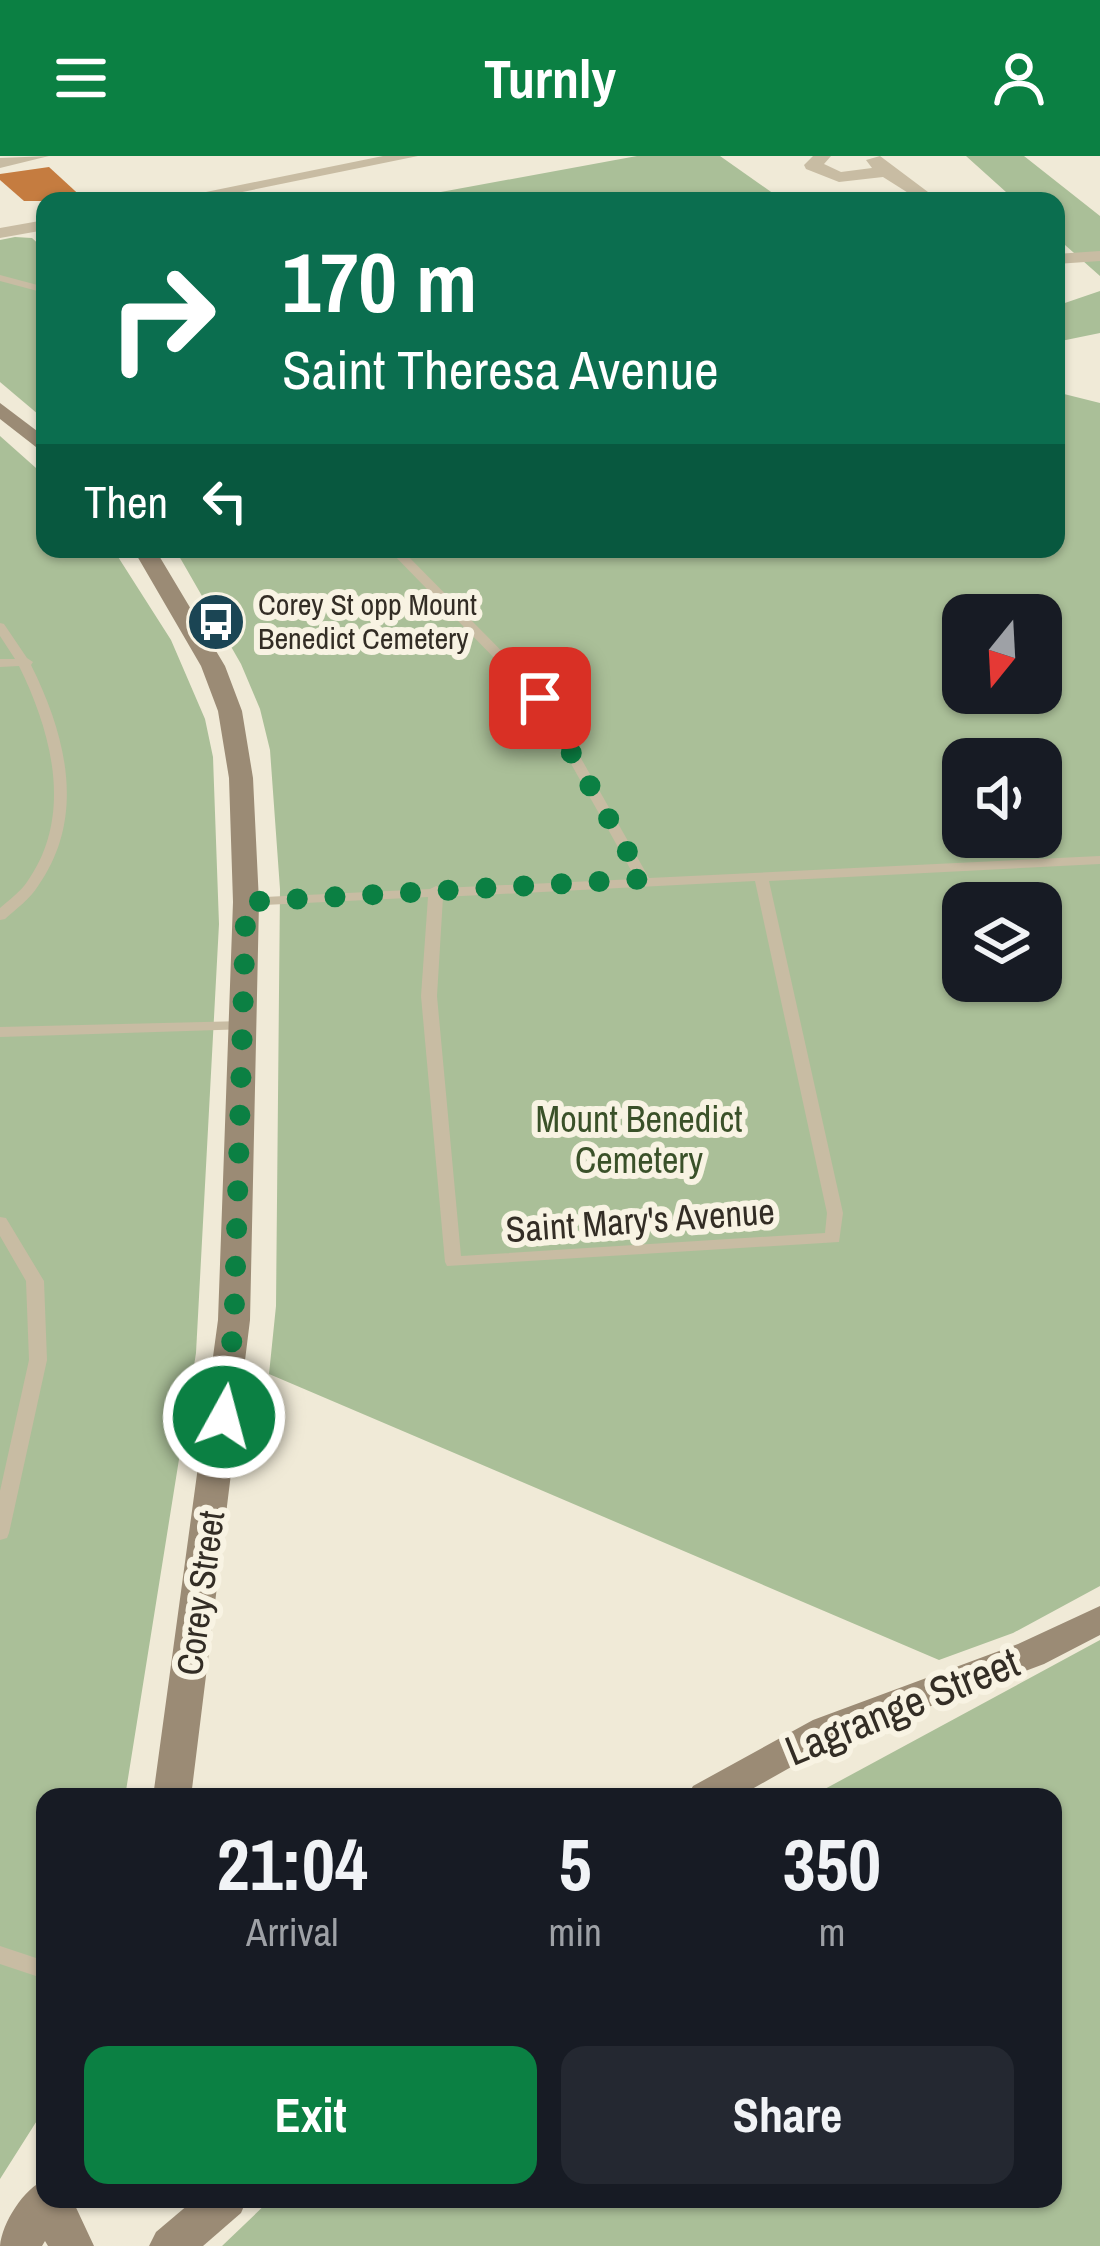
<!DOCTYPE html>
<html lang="en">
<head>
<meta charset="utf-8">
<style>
	body { margin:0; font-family:"Archivo Narrow",sans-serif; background:#242831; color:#f1f3f6; height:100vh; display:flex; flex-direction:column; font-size:45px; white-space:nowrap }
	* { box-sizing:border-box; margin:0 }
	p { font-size:39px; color:#9ea1a6 }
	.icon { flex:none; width:66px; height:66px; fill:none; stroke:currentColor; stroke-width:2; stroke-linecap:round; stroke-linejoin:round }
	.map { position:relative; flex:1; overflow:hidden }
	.panel { position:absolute; left:36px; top:1632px; width:1026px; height:420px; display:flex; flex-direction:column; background:#171b24; border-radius:24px; box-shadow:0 3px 9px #0004 }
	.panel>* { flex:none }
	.top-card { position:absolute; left:36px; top:36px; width:1029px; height:366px; border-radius:24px; box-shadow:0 3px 9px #0004; background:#0b6e4f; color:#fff; overflow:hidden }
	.needle { width:78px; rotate:198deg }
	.buttons { position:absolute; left:942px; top:438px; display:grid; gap:24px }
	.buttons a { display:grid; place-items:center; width:120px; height:120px; border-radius:24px; background:#171b24; box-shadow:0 3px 9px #0004; font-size:60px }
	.pin { position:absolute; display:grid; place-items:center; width:102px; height:102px; color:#fff; margin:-51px; border-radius:24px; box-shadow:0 6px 18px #0006 }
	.me { position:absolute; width:132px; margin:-66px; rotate:7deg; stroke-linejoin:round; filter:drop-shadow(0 0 9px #0008) }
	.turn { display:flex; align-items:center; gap:42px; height:252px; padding:0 48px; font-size:54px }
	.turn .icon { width:156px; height:156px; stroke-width:2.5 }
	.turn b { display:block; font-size:84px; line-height:102px }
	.then { display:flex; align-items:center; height:114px; padding:0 48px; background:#0003; gap:24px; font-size:45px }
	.eta { display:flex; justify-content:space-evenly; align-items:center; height:204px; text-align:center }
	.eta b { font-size:72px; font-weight:700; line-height:84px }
	.action { display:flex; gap:24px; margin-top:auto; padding:24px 48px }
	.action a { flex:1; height:138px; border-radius:24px; background:#0b8043; color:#fff; font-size:48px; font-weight:700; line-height:138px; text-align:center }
	.action a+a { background:#242831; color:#f1f3f6 }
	header { display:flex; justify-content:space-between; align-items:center; height:156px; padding:0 48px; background:#0b8043; color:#fff; font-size:54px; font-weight:700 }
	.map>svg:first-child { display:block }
	.green { fill:#aabf98; fill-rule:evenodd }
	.building { fill:#c57c40 }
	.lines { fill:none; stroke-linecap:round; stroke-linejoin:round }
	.lane { fill:#c8bca3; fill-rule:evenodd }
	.street { fill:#c8bca3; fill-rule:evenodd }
	.secondary { fill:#9b8b75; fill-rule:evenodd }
	.route { stroke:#0b8043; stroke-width:21; stroke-dasharray:0 37.8 }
	.labels { text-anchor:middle; stroke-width:12; stroke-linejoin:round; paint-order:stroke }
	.far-poi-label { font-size:30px; fill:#332d25; stroke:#f8f3e3; text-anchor:start }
	.park-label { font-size:36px; fill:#3a5129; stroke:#f8f3e3 }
	.street-label { font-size:36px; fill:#332d25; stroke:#f8f3e3 }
	.near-street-label { font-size:42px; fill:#332d25; stroke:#f8f3e3 }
</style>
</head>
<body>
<header><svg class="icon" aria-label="menu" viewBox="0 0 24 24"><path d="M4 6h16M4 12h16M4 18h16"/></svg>Turnly<svg class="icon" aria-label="person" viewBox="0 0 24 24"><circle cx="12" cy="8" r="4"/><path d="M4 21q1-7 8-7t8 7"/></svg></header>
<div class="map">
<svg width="1100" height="2090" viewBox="0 0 1100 2090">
	<rect width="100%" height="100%" fill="#f0ead7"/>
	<g class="green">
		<polygon points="637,0 720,0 784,45 392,45"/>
		<polygon points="966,0 1024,0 1100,60 1100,120 1056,81 1056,45 1016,45"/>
		<polygon points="15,81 32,82 45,94 45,264 0,226 0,84"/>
		<polygon points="1100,135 1100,177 1056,186 1056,150"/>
		<path d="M1056,236L1100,247V1430L1013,1477L939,1504L269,1218L276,1150L280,733L270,594L260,553L241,508L175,393H1056ZM963,459H1041V537H963ZM963,603H1041V681H963ZM963,747H1041V825H963Z"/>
		<polygon points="0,280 45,320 45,393 113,393 171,484 205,563 213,601 219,768 196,1197 125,1641 45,1641 45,1952 0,2023"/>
		<polygon points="1100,1484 1100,2090 222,2090 271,2043 1053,2043 1053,1641 810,1641"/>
	</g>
	<polygon class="building" points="49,11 86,45 24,45 0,24 0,18"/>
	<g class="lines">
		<g class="lane">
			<polygon points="0,119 45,131 45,137 0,125"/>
			<path d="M388,393H401L545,539L649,722L1100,700V708L769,725L843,1057L839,1086L447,1110L445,1106L421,840L428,741L246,750L239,746L246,742L430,733L436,730L442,732L636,723L535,544ZM755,725L827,1057L825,1077L461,1100L437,840L443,741Z"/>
			<path d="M0,467L4,468L27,502L33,506L31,509C66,579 87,661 38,730C30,743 16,753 5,763L0,764V752C9,744 20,736 27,726C74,660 52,577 19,510L0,511V503H15L0,480Z"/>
			<polygon points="244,865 249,867 252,870 249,873 0,881 0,871"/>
			<polygon points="0,1061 6,1062 44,1125 47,1204 9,1377 7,1382 0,1384 0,1335 29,1204 26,1125 0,1080"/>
			<polygon points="0,1790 45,1805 45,1823 0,1808"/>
		</g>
		<g class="street">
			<polygon points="49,0 0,12 0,2"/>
			<polygon points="383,0 418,0 198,45 162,45"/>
			<polygon points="813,0 831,0 824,8 841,16 872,12 866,4 880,0 940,45 921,45 883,21 839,26 806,13 804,9"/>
			<polygon points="45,64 45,74 0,82 0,72"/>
			<polygon points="1100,95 1100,105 1056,108 1056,98"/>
		</g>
		<g class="secondary">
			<polygon points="0,247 45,281 45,298 0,263"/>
			<polygon points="133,393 155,393 225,510 242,555 253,622 259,746 250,1164 191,1641 153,1641 218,1164 233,746 229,622 218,555 201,510"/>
			<polygon points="1100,1450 1100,1479 1044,1508 839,1584 738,1641 687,1641 693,1630 813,1564 1018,1488"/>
			<path d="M45,2024V2043H72L94,2090H48L45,2085L42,2090H0C2,2067 24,2032 45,2024Z"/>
			<polygon points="195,2043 247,2043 241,2057 203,2090 149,2090 156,2076"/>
		</g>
	</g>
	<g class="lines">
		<polyline class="route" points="224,1261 234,1164 246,746 643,723 540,542"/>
	</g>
	<defs>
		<symbol id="bus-disc" viewBox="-11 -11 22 22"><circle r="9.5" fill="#1b4554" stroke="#f8f3e3"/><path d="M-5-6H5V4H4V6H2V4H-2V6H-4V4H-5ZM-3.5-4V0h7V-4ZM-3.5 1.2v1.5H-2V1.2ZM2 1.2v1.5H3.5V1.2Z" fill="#fff"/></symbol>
	</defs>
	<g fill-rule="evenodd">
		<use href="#bus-disc" x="183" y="433" width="66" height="66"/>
	</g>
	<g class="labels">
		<g class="far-poi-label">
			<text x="258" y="459">Corey St opp Mount<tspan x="258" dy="34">Benedict Cemetery</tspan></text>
		</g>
		<g class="park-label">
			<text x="639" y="976">Mount Benedict<tspan x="639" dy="41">Cemetery</tspan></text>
		</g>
		<g class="street-label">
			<text transform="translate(640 1064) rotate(-4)" y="13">Saint Mary's Avenue</text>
			<text transform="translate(200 1437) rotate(-82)" y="13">Corey Street</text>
		</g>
		<g class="near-street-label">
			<text transform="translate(902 1550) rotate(-22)" y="15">Lagrange Street</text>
		</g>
	</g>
</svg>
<div class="buttons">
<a><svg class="needle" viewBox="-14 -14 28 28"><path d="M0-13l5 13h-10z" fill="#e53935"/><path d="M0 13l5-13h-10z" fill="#9ea1a6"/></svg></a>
<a><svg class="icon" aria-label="sound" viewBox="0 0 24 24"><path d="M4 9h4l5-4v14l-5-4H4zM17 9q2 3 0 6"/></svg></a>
<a><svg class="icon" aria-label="layers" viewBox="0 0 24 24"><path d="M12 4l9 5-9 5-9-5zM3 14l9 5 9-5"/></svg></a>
</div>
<div class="pin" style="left:540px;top:542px;background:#d93025"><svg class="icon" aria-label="arrive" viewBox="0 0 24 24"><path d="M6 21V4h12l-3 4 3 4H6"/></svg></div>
<svg class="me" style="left:224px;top:1261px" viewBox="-20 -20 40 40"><circle r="17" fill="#0b8043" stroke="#fff" stroke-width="3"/><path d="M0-11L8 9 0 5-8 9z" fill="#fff"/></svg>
<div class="top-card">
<div class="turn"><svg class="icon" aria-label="right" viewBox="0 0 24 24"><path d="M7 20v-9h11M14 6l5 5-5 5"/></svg><div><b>170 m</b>Saint Theresa Avenue</div></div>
<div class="then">Then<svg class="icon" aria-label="left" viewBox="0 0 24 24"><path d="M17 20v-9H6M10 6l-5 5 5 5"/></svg></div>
</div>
<section class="panel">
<div class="eta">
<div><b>21:04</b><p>Arrival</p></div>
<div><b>5</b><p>min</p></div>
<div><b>350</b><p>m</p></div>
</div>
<div class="action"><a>Exit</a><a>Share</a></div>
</section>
</div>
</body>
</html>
